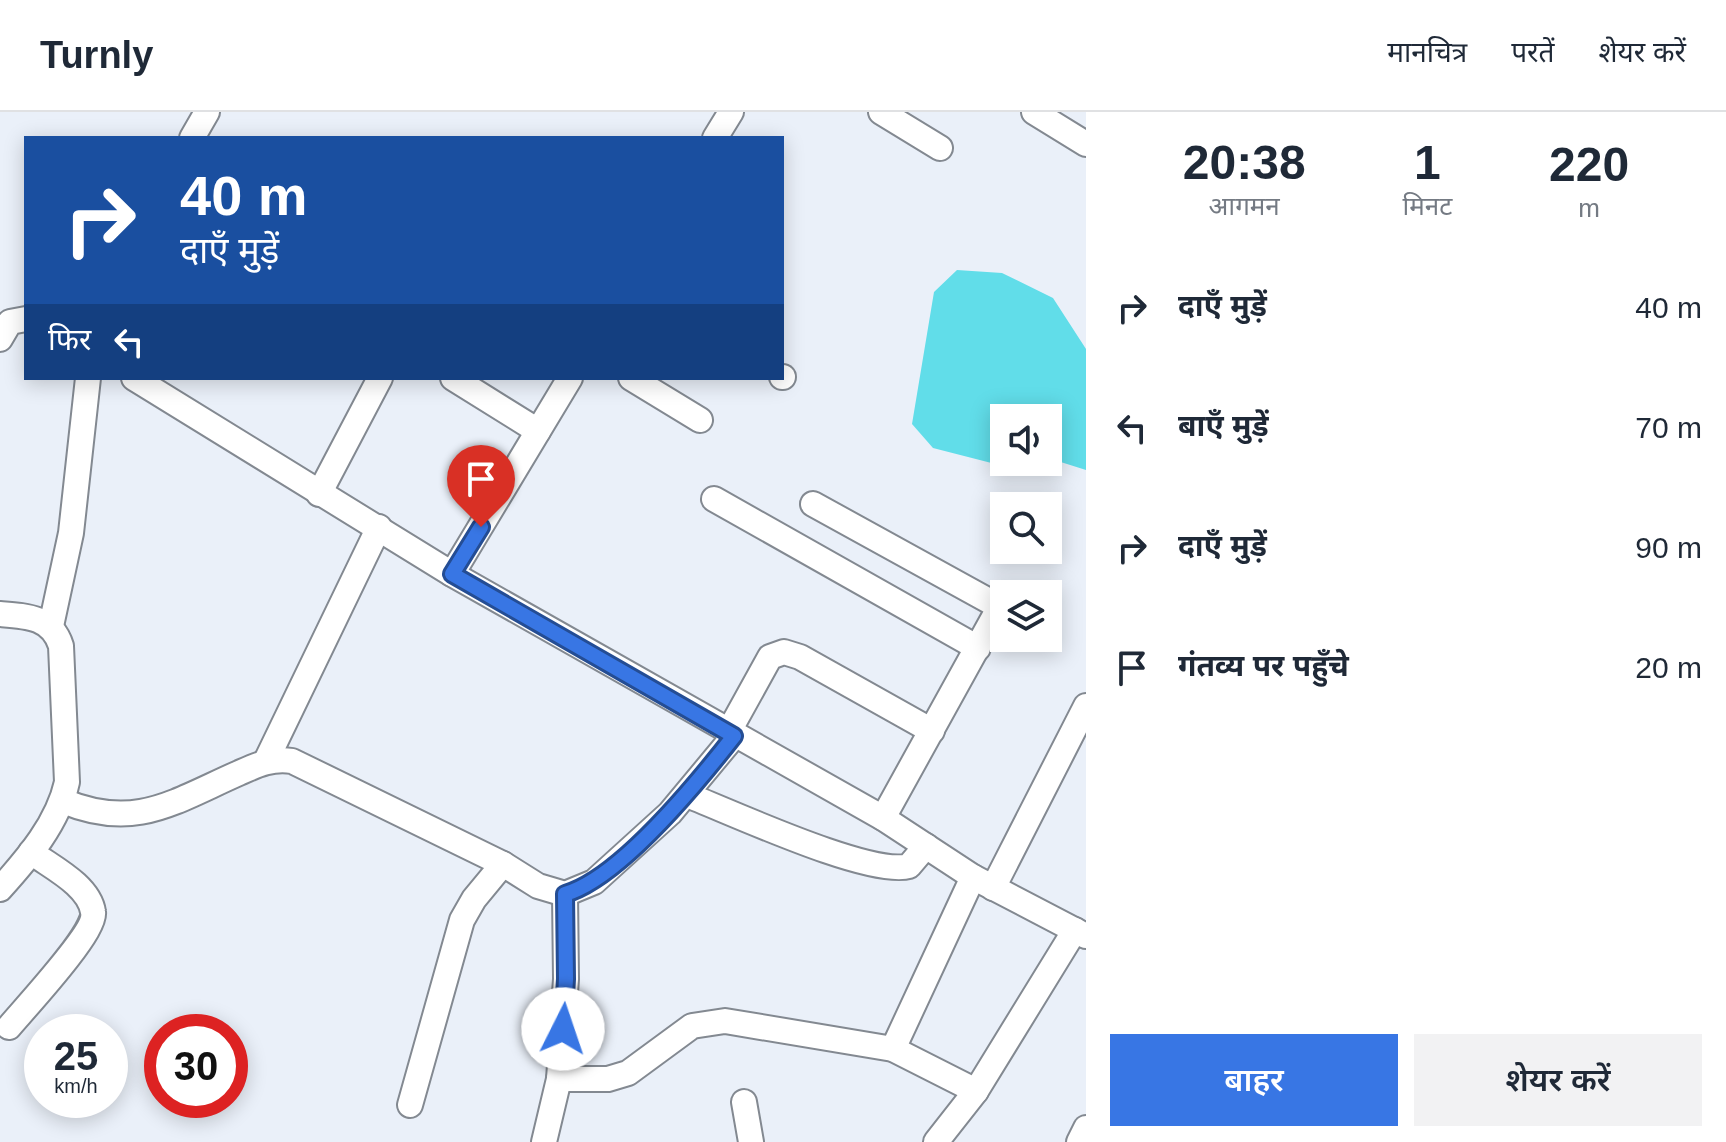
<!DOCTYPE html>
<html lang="hi">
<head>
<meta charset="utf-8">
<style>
	body { margin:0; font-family:Helvetica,"Noto Sans Devanagari",sans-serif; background:#f2f2f3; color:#1f2937; height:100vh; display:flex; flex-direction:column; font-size:30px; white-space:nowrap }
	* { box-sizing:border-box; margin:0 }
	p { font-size:26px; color:#747a83 }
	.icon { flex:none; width:44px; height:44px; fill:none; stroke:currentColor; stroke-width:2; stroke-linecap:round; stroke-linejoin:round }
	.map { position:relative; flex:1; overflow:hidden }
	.sheet { display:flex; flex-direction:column; background:#fff; width:640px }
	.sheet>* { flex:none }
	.guide { position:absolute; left:24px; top:24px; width:760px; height:244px; border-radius:0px; box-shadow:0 4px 20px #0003; background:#1a4fa0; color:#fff; overflow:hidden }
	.controls { position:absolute; left:990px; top:292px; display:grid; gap:16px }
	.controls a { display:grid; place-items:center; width:72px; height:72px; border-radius:0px; background:#fff; box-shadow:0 4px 20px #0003; font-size:40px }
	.speed { position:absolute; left:24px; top:902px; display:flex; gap:16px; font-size:40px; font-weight:700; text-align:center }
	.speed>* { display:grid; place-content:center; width:104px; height:104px; border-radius:50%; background:#fff; box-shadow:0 4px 20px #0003; line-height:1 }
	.speed small { font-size:20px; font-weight:400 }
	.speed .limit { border:12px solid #d22; background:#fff; color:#111 }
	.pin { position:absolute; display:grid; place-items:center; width:68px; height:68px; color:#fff; margin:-82px -34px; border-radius:50% 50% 50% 0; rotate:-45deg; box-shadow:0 0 8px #0007 }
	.pin .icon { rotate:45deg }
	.me { position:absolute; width:88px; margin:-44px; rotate:4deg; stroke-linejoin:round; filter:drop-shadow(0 0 6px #0008) }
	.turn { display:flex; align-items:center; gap:28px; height:168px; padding:0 24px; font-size:36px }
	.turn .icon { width:104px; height:104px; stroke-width:2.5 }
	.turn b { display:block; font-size:56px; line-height:68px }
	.then { display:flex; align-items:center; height:76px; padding:0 24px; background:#0003; gap:16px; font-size:30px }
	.eta { display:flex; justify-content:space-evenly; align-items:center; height:136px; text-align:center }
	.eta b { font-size:48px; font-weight:600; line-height:56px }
	.primary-button { display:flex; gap:16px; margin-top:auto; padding:16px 24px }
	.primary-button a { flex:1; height:92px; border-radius:0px; background:#3876e4; color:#fff; font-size:32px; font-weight:600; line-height:92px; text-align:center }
	.primary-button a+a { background:#f2f2f3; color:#1f2937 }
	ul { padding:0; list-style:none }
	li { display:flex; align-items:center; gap:24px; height:120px; padding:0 24px }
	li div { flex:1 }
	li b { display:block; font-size:30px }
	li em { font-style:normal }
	header { display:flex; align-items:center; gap:48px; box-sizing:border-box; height:112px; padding:0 40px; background:#fff; border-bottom:2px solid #e0e1e3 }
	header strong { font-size:38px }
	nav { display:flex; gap:44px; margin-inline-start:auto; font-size:28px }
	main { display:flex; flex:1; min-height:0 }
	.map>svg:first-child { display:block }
	.water { fill:#61dde9 }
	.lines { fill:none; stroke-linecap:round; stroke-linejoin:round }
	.minor-casing { stroke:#838991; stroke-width:28 }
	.minor { stroke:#fff; stroke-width:24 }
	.route-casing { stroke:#244d94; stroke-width:20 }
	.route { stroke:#3876e4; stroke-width:14 }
</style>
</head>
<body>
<header>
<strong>Turnly</strong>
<nav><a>मानचित्र</a><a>परतें</a><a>शेयर करें</a></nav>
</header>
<main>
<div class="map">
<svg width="1086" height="1030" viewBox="0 0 1086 1030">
	<rect width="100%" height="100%" fill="#eaf0f9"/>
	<polygon class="water" points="957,158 1002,161 1053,186 1086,237 1086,358 1048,346 1048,306 1004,306 1004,350 1018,350 1007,355 933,336 912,312 934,180"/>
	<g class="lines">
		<defs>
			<g id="minor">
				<polyline points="881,0 940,36"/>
				<polyline points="1034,0 1086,32"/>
				<polyline points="192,26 207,0"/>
				<polyline points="715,26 731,0"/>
				<polyline points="0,227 10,210 26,207"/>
				<polyline points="782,265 783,265"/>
				<polyline points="134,266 452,462 883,706 973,765 1086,824"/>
				<polyline points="453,266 538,319"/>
				<polyline points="631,266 700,308"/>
				<polyline points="319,382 380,266"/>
				<polyline points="714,387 978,536"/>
				<polyline points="813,392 1000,495"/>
				<polyline points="452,462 570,266"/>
				<path d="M0,502C27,504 52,505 61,534L67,670C58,711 28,746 0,777"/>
				<polyline points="51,514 71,421 88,266"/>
				<polyline points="728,621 770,545 784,540 800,545 932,619"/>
				<polyline points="266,649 379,415"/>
				<path d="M687,683C731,700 870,765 909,754L926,734"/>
				<path d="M63,689C135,719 173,690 239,661C257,653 271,646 292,649L503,752L538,774L565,782L594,770L670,701L734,624"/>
				<polyline points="883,706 1004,487"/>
				<polyline points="993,776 1086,594"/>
				<path d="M9,915C24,897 97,819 93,800C89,773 51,755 31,740"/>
				<polyline points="893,937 973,765"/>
				<polyline points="559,967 608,967 628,961 692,914 725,909 893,937 976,979"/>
				<polyline points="744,990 751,1030"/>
				<polyline points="410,993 462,808 474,787 503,752"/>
				<polyline points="544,1030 559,967 566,867 565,782"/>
				<polyline points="936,1030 976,979 1075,818"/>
				<polyline points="1079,1030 1086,1016"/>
			</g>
		</defs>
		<use href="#minor" class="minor-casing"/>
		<use href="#minor" class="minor"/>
	</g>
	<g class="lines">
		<defs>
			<path id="route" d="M481,415L452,462L734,624C698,670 620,766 565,782L566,867L563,917"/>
		</defs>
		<use href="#route" class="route-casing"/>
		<use href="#route" class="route"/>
	</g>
</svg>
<div class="controls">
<a><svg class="icon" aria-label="sound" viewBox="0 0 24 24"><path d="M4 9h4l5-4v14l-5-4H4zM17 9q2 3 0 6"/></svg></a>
<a><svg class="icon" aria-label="search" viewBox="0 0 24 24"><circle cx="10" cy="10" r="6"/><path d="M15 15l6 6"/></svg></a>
<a><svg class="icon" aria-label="layers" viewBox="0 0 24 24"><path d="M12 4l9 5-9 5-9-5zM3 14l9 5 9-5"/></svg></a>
</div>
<div class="speed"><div>25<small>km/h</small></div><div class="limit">30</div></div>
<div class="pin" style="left:481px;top:415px;background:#d93025"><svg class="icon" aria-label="arrive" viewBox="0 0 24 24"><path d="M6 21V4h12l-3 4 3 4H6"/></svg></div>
<svg class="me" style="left:563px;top:917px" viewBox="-20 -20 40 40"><circle r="19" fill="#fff"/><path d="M0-13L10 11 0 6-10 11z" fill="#3876e4"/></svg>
<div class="guide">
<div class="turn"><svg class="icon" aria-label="right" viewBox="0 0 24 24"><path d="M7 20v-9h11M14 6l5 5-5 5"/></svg><div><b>40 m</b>दाएँ मुड़ें</div></div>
<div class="then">फिर<svg class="icon" aria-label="left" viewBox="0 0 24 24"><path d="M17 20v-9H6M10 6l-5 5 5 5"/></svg></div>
</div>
</div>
<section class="sheet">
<div class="eta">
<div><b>20:38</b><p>आगमन</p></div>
<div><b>1</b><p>मिनट</p></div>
<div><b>220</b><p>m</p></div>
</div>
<ul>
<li><svg class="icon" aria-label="right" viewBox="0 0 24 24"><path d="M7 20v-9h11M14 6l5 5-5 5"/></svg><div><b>दाएँ मुड़ें</b></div><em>40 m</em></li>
<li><svg class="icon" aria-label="left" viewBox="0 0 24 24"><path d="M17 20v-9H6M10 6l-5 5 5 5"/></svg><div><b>बाएँ मुड़ें</b></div><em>70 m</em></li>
<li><svg class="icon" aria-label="right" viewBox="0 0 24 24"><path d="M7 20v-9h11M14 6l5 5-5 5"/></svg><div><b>दाएँ मुड़ें</b></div><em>90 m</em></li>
<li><svg class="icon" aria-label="arrive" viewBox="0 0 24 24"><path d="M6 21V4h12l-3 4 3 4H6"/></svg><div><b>गंतव्य पर पहुँचे</b></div><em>20 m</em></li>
</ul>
<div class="primary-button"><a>बाहर</a><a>शेयर करें</a></div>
</section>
</main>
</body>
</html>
